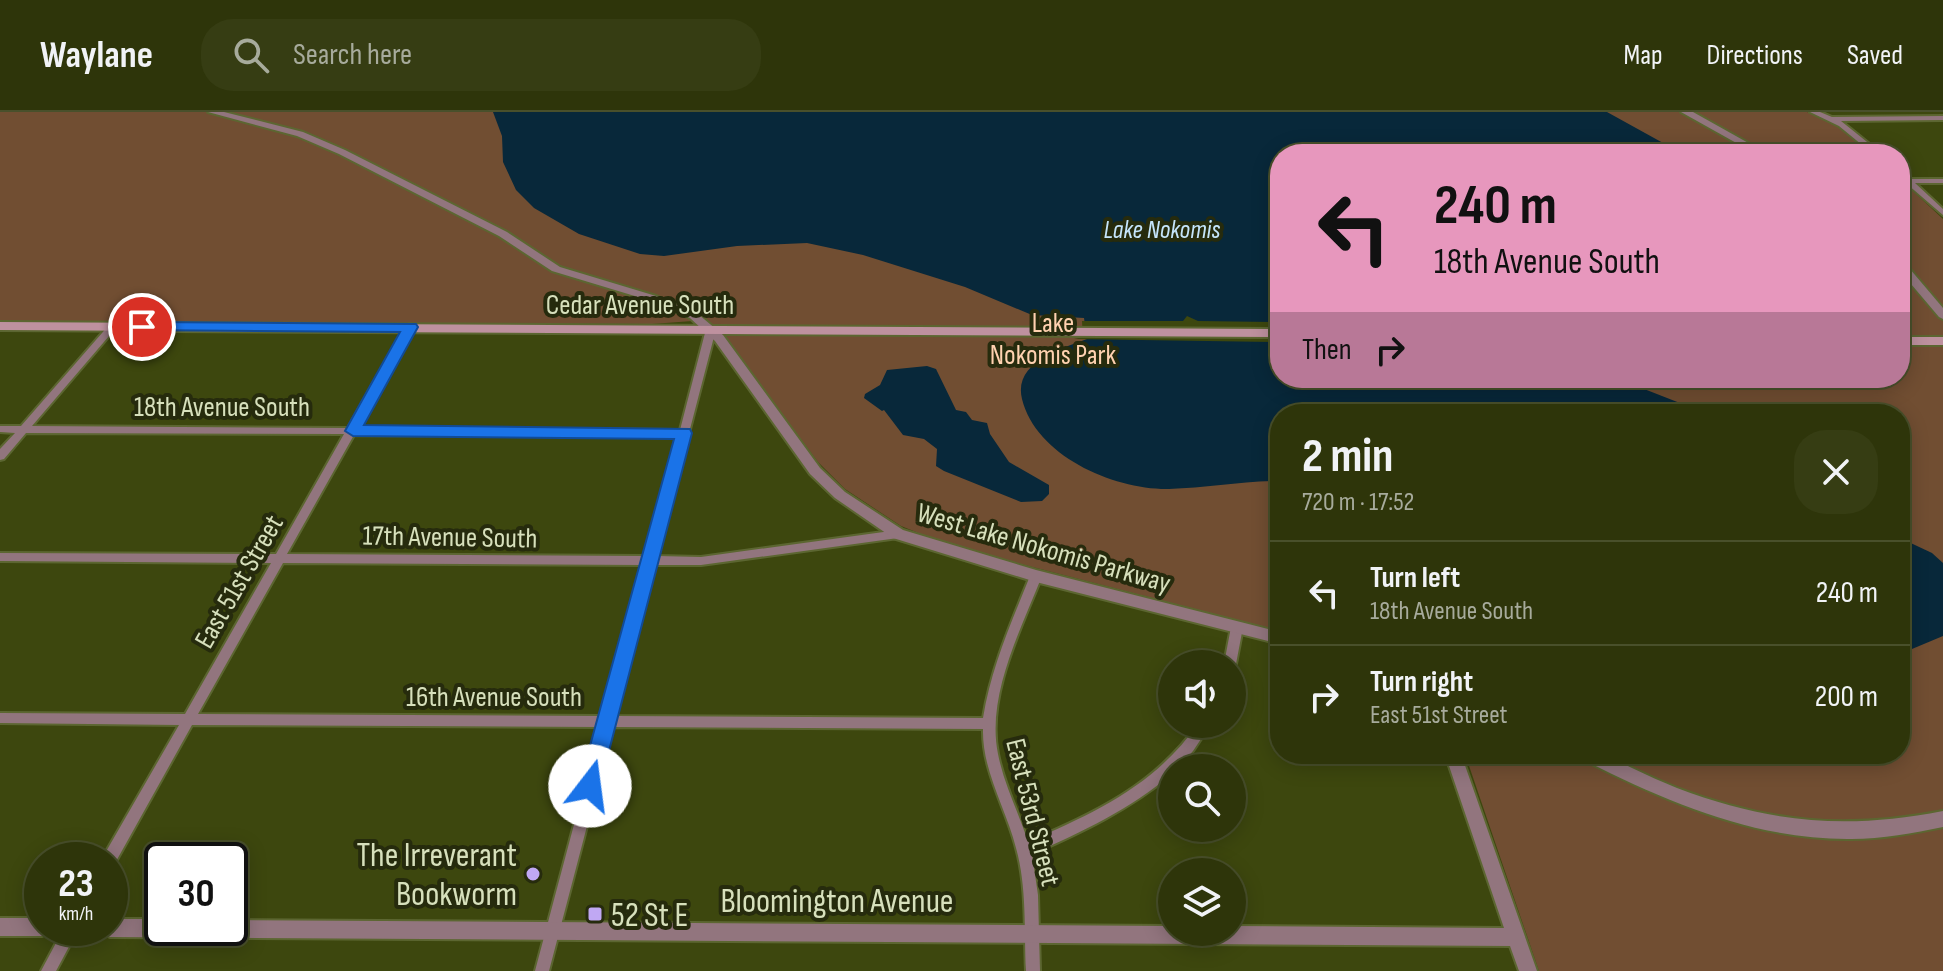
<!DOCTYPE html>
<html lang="en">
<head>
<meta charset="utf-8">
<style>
	body { margin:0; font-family:"Sofia Sans Condensed",sans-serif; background:#363d13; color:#f1f3f6; height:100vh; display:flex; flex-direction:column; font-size:30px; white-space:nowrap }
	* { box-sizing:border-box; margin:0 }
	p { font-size:26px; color:#a7ab9c }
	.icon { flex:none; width:44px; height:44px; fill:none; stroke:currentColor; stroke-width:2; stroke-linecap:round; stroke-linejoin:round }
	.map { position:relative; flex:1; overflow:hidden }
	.sheet { position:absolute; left:1270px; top:292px; width:640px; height:360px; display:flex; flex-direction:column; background:#2e350a; border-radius:32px; box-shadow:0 4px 20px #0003,0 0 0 2px #49502b }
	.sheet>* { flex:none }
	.hud { position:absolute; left:1270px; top:32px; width:640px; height:244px; border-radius:32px; box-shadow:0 4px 20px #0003,0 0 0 2px #49502b; background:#e797bd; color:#111; overflow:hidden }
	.buttons { position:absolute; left:1158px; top:538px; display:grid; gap:16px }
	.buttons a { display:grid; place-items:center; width:88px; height:88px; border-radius:50%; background:#2e350a; box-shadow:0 4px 20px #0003,0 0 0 2px #49502b; font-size:40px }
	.speed { position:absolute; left:24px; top:730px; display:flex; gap:16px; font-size:40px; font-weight:700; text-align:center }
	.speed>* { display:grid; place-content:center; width:104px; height:104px; border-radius:50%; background:#2e350a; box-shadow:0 4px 20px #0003,0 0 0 2px #49502b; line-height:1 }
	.speed small { font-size:20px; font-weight:400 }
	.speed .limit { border:4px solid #111; border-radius:12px; background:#fff; color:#111 }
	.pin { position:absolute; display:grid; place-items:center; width:68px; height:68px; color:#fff; margin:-34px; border:4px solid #fff; border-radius:50%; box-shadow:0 2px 8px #0007 }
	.me { position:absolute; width:88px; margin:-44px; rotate:15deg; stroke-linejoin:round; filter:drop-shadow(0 0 6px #0008) }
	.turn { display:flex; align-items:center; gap:28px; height:168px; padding:0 32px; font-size:36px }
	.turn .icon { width:104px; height:104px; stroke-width:2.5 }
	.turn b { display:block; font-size:56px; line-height:68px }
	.then { display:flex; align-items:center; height:76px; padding:0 32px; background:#0003; gap:16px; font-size:30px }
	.round { display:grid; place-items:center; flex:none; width:84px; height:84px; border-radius:32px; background:#363d13 }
	.headline { display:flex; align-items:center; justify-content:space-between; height:136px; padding:0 32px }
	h1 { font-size:48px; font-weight:700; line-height:60px }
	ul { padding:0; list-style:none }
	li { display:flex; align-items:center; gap:24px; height:104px; padding:0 32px; border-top:2px solid #49502b }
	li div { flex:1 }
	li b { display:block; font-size:30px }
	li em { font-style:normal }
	header { display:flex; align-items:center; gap:48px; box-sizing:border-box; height:112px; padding:0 40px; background:#2e350a; border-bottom:2px solid #49502b }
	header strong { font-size:38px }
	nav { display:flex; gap:44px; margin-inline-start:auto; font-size:28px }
	.search { width:560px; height:72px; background:#363d13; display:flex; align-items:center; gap:20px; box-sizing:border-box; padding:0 28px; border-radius:32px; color:#a7ab9c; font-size:30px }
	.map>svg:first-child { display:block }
	.green { fill:#714e32 }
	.water { fill:#08283a }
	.pier { fill:#3d470e }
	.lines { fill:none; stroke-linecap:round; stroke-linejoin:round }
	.minor-casing { stroke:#5c6631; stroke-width:4 }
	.tertiary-casing { stroke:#5c6631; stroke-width:4 }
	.secondary-casing { stroke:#5c6631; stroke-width:4 }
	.minor { fill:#92757e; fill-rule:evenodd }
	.tertiary { fill:#92757e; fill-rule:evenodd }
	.secondary { fill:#be919f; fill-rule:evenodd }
	.route { fill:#1a73e8; stroke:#114b97; stroke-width:2 }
	.poi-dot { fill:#c0a8f3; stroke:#262b0d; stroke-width:3 }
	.labels { text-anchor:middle; stroke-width:8; stroke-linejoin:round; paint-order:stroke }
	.far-water-label { font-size:26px; font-style:italic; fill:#c5e5fb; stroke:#262b0d }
	.street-label { font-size:28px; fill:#d7e0bc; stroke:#262b0d }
	.park-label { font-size:28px; fill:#ffd2b0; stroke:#262b0d }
	.near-poi-label { font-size:34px; fill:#d7e0bc; stroke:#262b0d; text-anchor:end }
	.near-street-label { font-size:34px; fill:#d7e0bc; stroke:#262b0d }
</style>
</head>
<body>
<header>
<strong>Waylane</strong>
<div class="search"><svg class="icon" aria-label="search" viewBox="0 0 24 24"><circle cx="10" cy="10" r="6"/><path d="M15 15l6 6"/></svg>Search here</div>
<nav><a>Map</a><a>Directions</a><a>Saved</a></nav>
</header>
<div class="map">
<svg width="1943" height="859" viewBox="0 0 1943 859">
	<rect width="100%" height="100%" fill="#3d470e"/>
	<path class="green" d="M0,0H1807C1834,9 1851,23 1872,42H1280V266H1900V67L1943,107V859H1539L1465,642H1900V302H1280V519L951,434L901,414L845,377L818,350L727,229L706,208L652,212L0,209Z"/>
	<g class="water">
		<path d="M493,0H1607L1683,42H1280V266H1616L1708,302H1280V369C1243,369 1206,376 1169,377C1114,378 1036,344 1022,287C1013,250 1061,237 1087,227L1084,206L1032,203L965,175L863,143L807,131L737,134L664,144L640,142L579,122L534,96L516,78L503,50L502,24Z"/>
		<polygon points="927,254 936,257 956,298 966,300 972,308 987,311 990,322 1009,350 1049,373 1049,382 1042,389 1021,390 944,359 936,354 937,337 924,327 903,323 884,298 882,299 864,286 865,282 880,273 887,258"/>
		<polygon points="1900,426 1932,441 1943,451 1943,524 1900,542"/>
	</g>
	<polygon class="pier" points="1187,204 1198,209 1280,210 1280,234 1274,230 1074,227 1083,225 1082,209 1059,209 1183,209"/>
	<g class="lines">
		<defs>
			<g id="minor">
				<polygon points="1810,0 1820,0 1832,5 1943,4 1943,8 1841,9 1882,42 1873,42 1839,14"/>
				<polygon points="1900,60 1910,67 1943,67 1943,71 1915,71 1943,97 1943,103 1900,66"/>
				<path d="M112,212L117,215L115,217L32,314L348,316L405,215L410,212L415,215L358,316L680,318L706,217L711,214L714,215L716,217L657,444L701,445L898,418L903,422L898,426L701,453H654L615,604L983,606C991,556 1011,511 1030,464L1032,461H1040L1042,464C1021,517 986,584 998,642C1004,673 1019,701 1028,730C1096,700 1154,674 1198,612H1211L1193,639L1178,656H1172V662C1130,697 1082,720 1032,742L1038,783L1040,859H1026C1024,818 1027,775 1016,736C1006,696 982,659 983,617L613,615L549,859H535L600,615L192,613L114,753L110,754V748H102L104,743L179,613L0,611V601L185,602L271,451L0,449V441L276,442L344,322L26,321L4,347L0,348V337L15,321L0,320V314H21L109,213ZM354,323L678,324L646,444L287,442ZM283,451L643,453L603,604L198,602Z"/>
				<polygon points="1237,510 1241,512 1243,515 1236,552 1232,556 1232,552 1224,552 1231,515 1233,512"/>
				<polygon points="64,816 79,816 56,859 41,859"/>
			</g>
			<g id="tertiary">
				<polygon points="208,0 224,0 303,20 345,38 507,120 560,155 656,184 698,202 723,223 820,356 845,380 903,418 1036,458 1280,520 1280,532 1036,470 893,426 835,386 810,362 715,229 690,206 648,188 552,159 499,124 339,42 297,24"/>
				<polygon points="1681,0 1693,0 1768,42 1756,42"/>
				<polygon points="1900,149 1904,150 1943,196 1943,207 1939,205 1900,159"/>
				<polygon points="1445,642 1461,642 1537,859 1519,859 1510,834 110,825 103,822 101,816 110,816 110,807 162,807 162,816 230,816 230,808 1172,814 1172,820 1232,820 1232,814 1504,816"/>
				<path d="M1580,642C1587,642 1597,640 1604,642C1614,644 1623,652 1632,656C1647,663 1662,670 1677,676C1770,711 1846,718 1943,699V715C1913,721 1883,727 1851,727C1756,728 1666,690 1582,647Z"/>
				<polygon points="0,806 42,806 42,816 51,816 49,821 42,824 0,824"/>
			</g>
			<g id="secondary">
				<polygon points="0,210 1280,217 1280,225 0,218"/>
				<rect x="1900" y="225" width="43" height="8"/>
			</g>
		</defs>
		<use href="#minor" class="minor-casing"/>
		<use href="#tertiary" class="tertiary-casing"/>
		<use href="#secondary" class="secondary-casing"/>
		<use href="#minor" class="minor"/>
		<use href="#tertiary" class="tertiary"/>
		<use href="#secondary" class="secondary"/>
	</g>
	<polygon class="route" points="142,210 416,212 418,215 364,313 690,317 692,321 598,681 590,684 583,681 579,674 674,327 353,324 345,319 400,220 136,218 136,212"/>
	<g class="poi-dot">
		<circle cx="533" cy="762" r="8"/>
		<rect x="587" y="794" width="16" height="16" rx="4"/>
	</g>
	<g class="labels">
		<g class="far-water-label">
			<text x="1162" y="126">Lake Nokomis</text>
		</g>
		<g class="street-label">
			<text x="640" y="202">Cedar Avenue South</text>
			<text x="222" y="304">18th Avenue South</text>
			<text transform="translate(450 424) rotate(1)" y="10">17th Avenue South</text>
			<text transform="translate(1044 435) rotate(16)" y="10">West Lake Nokomis Parkway</text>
			<text transform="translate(238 469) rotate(-60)" y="10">East 51st Street</text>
			<text x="494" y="594">16th Avenue South</text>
			<text transform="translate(1034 700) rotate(76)" y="10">East 53rd Street</text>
		</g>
		<g class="park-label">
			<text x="1053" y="220">Lake<tspan x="1053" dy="32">Nokomis Park</tspan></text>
		</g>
		<g class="near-poi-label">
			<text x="517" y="754">The Irreverant<tspan x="517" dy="39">Bookworm</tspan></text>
			<text x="611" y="814" text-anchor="start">52 St E</text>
		</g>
		<g class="near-street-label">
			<text x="837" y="800">Bloomington Avenue</text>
		</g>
	</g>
</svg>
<div class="buttons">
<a><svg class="icon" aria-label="sound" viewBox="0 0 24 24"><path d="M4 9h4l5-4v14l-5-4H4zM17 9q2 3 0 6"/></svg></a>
<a><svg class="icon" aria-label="search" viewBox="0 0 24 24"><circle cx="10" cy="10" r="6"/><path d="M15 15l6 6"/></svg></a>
<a><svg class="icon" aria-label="layers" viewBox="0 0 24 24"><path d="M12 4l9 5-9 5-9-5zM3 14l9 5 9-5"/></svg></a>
</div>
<div class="speed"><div>23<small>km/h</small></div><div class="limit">30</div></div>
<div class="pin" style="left:142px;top:215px;background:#d93025"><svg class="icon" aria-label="arrive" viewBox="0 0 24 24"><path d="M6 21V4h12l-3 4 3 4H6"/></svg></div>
<svg class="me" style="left:590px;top:674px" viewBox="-20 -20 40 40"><circle r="19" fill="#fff"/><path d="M0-13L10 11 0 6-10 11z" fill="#1a73e8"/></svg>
<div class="hud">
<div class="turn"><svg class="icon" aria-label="left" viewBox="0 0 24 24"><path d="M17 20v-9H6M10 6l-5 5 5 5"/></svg><div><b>240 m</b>18th Avenue South</div></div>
<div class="then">Then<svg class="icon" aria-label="right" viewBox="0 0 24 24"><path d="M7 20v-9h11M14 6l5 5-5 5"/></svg></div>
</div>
<section class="sheet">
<div class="headline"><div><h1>2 min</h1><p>720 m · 17:52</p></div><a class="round"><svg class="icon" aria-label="close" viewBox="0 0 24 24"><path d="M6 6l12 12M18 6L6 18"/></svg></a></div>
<ul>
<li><svg class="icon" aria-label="left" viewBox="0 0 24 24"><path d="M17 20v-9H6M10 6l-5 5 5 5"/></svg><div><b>Turn left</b><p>18th Avenue South</p></div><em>240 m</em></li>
<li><svg class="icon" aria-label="right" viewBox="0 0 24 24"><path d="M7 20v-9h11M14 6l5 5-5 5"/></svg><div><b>Turn right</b><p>East 51st Street</p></div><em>200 m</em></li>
</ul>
</section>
</div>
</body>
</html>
